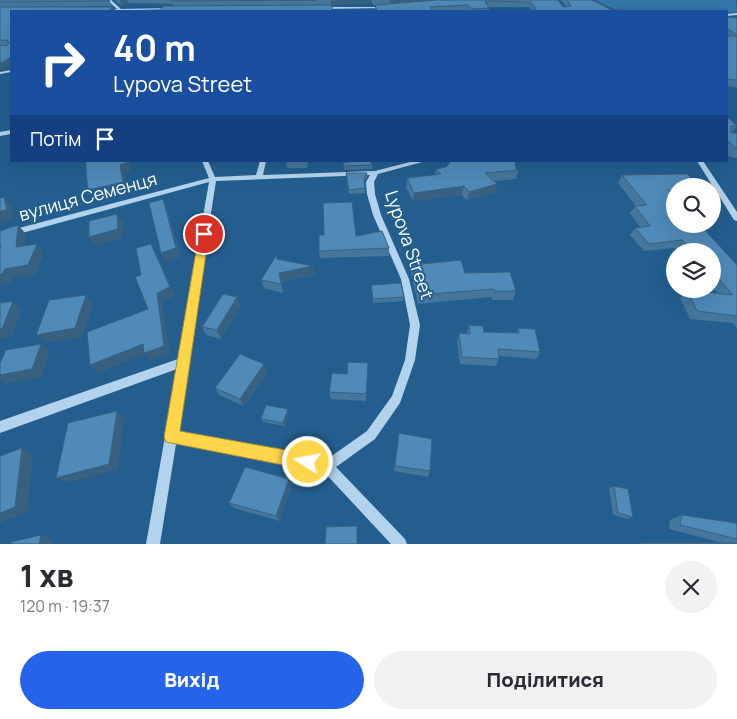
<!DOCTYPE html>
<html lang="uk">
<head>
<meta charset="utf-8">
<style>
	body { margin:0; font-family:Manrope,sans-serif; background:#f2f2f3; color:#2b2b33; height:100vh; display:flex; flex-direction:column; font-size:19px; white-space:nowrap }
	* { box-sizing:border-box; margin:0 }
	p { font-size:16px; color:#7c7c81 }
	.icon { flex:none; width:28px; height:28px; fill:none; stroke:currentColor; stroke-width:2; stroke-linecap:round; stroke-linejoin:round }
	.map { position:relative; height:544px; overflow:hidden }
	.sheet { display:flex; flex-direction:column; background:#fff; flex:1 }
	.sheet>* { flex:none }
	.banner { position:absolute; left:10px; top:10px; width:718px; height:152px; border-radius:0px; box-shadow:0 5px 20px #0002; background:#1a4fa0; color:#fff; overflow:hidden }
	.tools { position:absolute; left:666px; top:178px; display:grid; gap:10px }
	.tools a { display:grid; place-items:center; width:55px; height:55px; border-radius:50%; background:#fff; box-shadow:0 5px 20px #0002; font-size:25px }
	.pin { position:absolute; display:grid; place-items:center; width:42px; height:42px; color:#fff; margin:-21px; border:2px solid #fff; border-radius:50%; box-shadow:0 1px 5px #0007 }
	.me { position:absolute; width:55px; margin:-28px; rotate:281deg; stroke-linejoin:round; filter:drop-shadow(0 0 4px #0008) }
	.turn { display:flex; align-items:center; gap:18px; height:105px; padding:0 20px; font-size:22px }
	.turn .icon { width:65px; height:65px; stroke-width:2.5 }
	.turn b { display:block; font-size:35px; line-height:42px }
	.then { display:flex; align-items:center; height:48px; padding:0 20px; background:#0003; gap:10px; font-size:19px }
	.round { display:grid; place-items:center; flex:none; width:52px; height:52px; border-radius:26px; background:#f2f2f3 }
	.summary { display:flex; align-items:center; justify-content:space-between; height:85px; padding:0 20px }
	h1 { font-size:30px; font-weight:800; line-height:38px }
	.primary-button { display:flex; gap:10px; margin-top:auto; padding:10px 20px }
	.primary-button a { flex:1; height:58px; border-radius:30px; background:#2563eb; color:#fff; font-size:20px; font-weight:800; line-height:58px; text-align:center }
	.primary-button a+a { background:#f2f2f3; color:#2b2b33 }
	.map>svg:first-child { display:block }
	.green { fill:#3477aa }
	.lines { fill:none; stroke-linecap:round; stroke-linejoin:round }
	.minor { fill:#b3d3ec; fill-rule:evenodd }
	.wall { fill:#45779e }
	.shaded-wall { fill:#386181 }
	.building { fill:#508ab8; stroke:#386181 }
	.route { fill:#ffd54a; stroke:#a68a30 }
	.labels { text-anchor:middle; stroke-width:4; stroke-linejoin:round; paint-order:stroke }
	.street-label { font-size:18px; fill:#fff; stroke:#235e8f }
</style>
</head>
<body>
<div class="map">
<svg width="737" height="544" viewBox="0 0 737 544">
	<rect width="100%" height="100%" fill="#235e8f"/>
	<polygon class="green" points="595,0 736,0 737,12 726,13 726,11 618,11"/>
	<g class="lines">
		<g class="minor">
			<polygon points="107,0 111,0 121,9 171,8 173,9 103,11 104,9 117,9"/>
			<polygon points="321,7 386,7 388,8 322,9"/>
			<polygon points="737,13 737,15 726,16 726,14"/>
			<polygon points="11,70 11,72 0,74 0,72"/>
			<polygon points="11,130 11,134 0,136 0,132"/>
			<path d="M202,161H208L215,177L256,175L260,161H266L263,175L375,171L414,161H426L378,174L374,182L375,194L381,215L409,279L420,325L415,360L400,403L375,439L336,467L405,539L407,544H391L324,472L176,444L160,544H146L177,369L0,433V421L178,359L209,182L0,239V233L209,178ZM370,175L366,182L367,194L373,215L401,279L410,325L405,360L392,396L367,431L326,460L177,432L216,181Z"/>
			<polygon points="697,161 703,161 737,212 737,221 734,220"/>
		</g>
	</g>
	<g class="wall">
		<polygon points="0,0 110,1 112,6 0,7"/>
		<polygon points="114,0 558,0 563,7 566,6 561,0 592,0 612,10 626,11 532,11 529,7 488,7 489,8 489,11 468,11 467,10 446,11 375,11 375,5 378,5 373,5 372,2 332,5 173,6 172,4 129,3 122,6"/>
		<polygon points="0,7 11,11 7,69 0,70"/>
		<polygon points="726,17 737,18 737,88 735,87 726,86"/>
		<polygon points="726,116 737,126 732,133 737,133 737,158 730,157 726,153"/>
		<polygon points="286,161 308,161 307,168 287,168"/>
		<polygon points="343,163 372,165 372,169 344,170"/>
		<polygon points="436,169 516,169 519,170 516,179 494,181 497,184 495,193 467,200 462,195 413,201 406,187 407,178 435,175"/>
		<polygon points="346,173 367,173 367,177 364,182 365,193 349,194"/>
		<polygon points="622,175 675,186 675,197 674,197 737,265 737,329 733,323 690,319 680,298 687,290 718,293 712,287 712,251 680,251 676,248 644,251 630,235 635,228 640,227 630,213 635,206 636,206 618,183"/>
		<polygon points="356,236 389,248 389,256 320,258 319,251"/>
		<polygon points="278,259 315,275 281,282 283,293 264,288 261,280"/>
		<polygon points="412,265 465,273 516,291 513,300 492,300 491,297 418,304 411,273"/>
		<polygon points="371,285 404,297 403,301 373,303"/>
		<polygon points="237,297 240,306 221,339 206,335 202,327"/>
		<polygon points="469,325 484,332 516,333 518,328 540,352 536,359 499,356 499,359 496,366 460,364 457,341 459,333 466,334"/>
		<polygon points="264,364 267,372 244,406 219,395 215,388"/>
		<polygon points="368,371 366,401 331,399 329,392 347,374"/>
		<polygon points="289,413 285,426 263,422 261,419"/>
		<polygon points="399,433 430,471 428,477 394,471"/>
		<polygon points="289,479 292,484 280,521 234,508 229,503"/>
		<polygon points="614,486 633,517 628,519 613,515 609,488"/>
		<polygon points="682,515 737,525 737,544 639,544 642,543 723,543 669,529 670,520"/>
	</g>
	<g class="shaded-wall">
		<polygon points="121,0 128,0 129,3 122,6 120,1"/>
		<polygon points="331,0 372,0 372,2 331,5"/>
		<polygon points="390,0 452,0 390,5"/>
		<polygon points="114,7 116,11 108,11"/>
		<polygon points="11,57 11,66 7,69 0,70 0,63"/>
		<polygon points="127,161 130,161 131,172 124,173 127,190 94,199 88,190 120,165"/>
		<polygon points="497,184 495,193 467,200 469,192"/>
		<polygon points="464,186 462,195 413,201 414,193"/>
		<polygon points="4,197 11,206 14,219 0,222 0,211"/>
		<polygon points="163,199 167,208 181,257 166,262 161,253"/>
		<polygon points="117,214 123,223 123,238 95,246 89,237"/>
		<polygon points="18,225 26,234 24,256 16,247"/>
		<polygon points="37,244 44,253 36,274 13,278 11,283 0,285 0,275 5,269"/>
		<polygon points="151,244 156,252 175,296 162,301 170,354 150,361 145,354 98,373 90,365 143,344 157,293"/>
		<polygon points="313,266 315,275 281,282 283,293 279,273"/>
		<polygon points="86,295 93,303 83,337 45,343 36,335"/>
		<polygon points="237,297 240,306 221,339 217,330"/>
		<polygon points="13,301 22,309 12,337 0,339 0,329"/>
		<polygon points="41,344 50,352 41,377 5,384 0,380 0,375"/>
		<polygon points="368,363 368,371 366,401 366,394"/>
		<polygon points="264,364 267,372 244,406 240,399"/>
		<polygon points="288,409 289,413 285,426 283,423"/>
		<polygon points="117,411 124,418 118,470 67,483 56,478"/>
		<polygon points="22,448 33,454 27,512 0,523 0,513"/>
		<polygon points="289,479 292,484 280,521 276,516"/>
		<polygon points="41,535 53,539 52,544 39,544"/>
	</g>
	<g class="building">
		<polygon points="0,0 109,0 110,1 0,2"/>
		<polygon points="172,0 317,0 171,1"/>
		<polygon points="437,0 558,0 563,7 571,6 567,0 592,0 612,10 621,9 626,11 537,11 531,2 485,1 489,8 472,9 468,5 430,7 433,11 377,11 375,5"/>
		<polygon points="332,5 332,11 159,11 164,6"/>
		<polygon points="0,7 114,7 108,11 11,11 11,57 3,62 0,63 0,45 7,46 9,42 7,40 0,40"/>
		<polygon points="726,17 737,18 737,35 726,28"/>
		<polygon points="726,36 737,36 737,80 726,79"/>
		<polygon points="726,116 737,126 731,126 731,133 737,133 737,149 726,139"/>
		<polygon points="86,161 127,161 127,163 120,165 123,182 88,190 86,172"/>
		<polygon points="354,161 370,161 372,165 344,166 343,163"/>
		<polygon points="451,161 515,161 516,169 519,170 485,173 497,184 469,192 464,186 414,193 407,178 441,174 436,169 446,167"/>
		<polygon points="346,173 367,173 364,178 365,188 349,190"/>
		<polygon points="687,174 700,186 675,186 675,190 668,190 675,198 675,224 699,224 737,265 737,316 697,311 687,290 733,295 712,271 712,251 693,251 682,240 649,244 635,228 650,226 635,206 647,205 622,175"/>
		<polygon points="4,197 7,210 0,211 0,198"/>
		<polygon points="163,199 176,248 161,253 149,203"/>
		<polygon points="352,202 356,236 382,231 389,248 319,251 319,235 324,235 323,203"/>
		<polygon points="117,214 118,229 89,237 89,221"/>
		<polygon points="18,225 16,247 37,244 28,265 5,269 2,274 0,275 0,248 1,246 0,246 0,231"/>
		<polygon points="151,244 170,287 157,293 164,346 144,353 143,344 90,365 87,332 148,309 135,277 141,275 136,248"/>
		<polygon points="277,254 277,259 313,266 279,273 281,284 261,280"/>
		<polygon points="461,260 465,273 510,272 516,291 495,291 494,289 419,295 412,265"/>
		<polygon points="401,283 404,297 373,299 371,285"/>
		<polygon points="223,294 237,297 217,330 202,327"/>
		<polygon points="86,295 75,328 36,335 49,300"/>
		<polygon points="13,301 2,329 0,329 0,303"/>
		<polygon points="469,325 483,326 484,332 519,333 518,328 535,329 540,352 498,349 499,359 462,357 459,333 470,334"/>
		<polygon points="41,344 32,369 0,375 0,363 6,350"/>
		<polygon points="240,354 264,364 240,399 215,388"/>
		<polygon points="348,362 368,363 366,394 329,392 332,373 347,374"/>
		<polygon points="266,405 288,409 283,423 261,419"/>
		<polygon points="117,411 109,464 56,478 68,423"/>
		<polygon points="399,433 432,439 430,471 395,466"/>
		<polygon points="22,448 15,507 0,513 0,456"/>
		<polygon points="245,467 289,479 276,516 229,503"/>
		<polygon points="614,486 628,489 633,517 618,513"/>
		<polygon points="682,515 736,523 737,525 737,539 680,525"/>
		<polygon points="357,526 357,544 325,544 326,527"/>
		<polygon points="41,535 39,544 11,544 11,542"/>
		<polygon points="642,543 737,543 737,544 643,544"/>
	</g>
	<polygon class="route" points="204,230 209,234 180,431 308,454 313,457 316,462 313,468 308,470 166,442 164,437 199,234"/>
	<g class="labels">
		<g class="street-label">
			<text transform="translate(88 197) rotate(-15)" y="6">вулиця Семенця</text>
			<text transform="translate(409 245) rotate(71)" y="6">Lypova Street</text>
		</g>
	</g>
</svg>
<div class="tools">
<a><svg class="icon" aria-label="search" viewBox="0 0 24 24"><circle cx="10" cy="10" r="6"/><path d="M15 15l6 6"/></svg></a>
<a><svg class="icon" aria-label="layers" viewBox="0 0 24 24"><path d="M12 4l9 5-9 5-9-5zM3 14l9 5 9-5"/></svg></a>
</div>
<div class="pin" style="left:204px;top:234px;background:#d93025"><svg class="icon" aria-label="arrive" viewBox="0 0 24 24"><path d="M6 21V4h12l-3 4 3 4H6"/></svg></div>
<svg class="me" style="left:308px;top:462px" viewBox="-20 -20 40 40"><circle r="17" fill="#ffd54a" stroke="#fff" stroke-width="3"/><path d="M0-11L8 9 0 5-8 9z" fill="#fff"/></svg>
<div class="banner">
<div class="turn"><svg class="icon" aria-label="right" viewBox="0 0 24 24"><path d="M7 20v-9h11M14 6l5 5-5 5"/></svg><div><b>40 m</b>Lypova Street</div></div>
<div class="then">Потім<svg class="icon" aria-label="arrive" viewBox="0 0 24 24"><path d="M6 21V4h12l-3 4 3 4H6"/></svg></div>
</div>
</div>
<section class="sheet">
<div class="summary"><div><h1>1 хв</h1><p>120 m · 19:37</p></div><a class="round"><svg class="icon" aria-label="close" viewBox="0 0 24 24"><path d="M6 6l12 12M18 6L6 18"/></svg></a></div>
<div class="primary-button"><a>Вихід</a><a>Поділитися</a></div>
</section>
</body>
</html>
